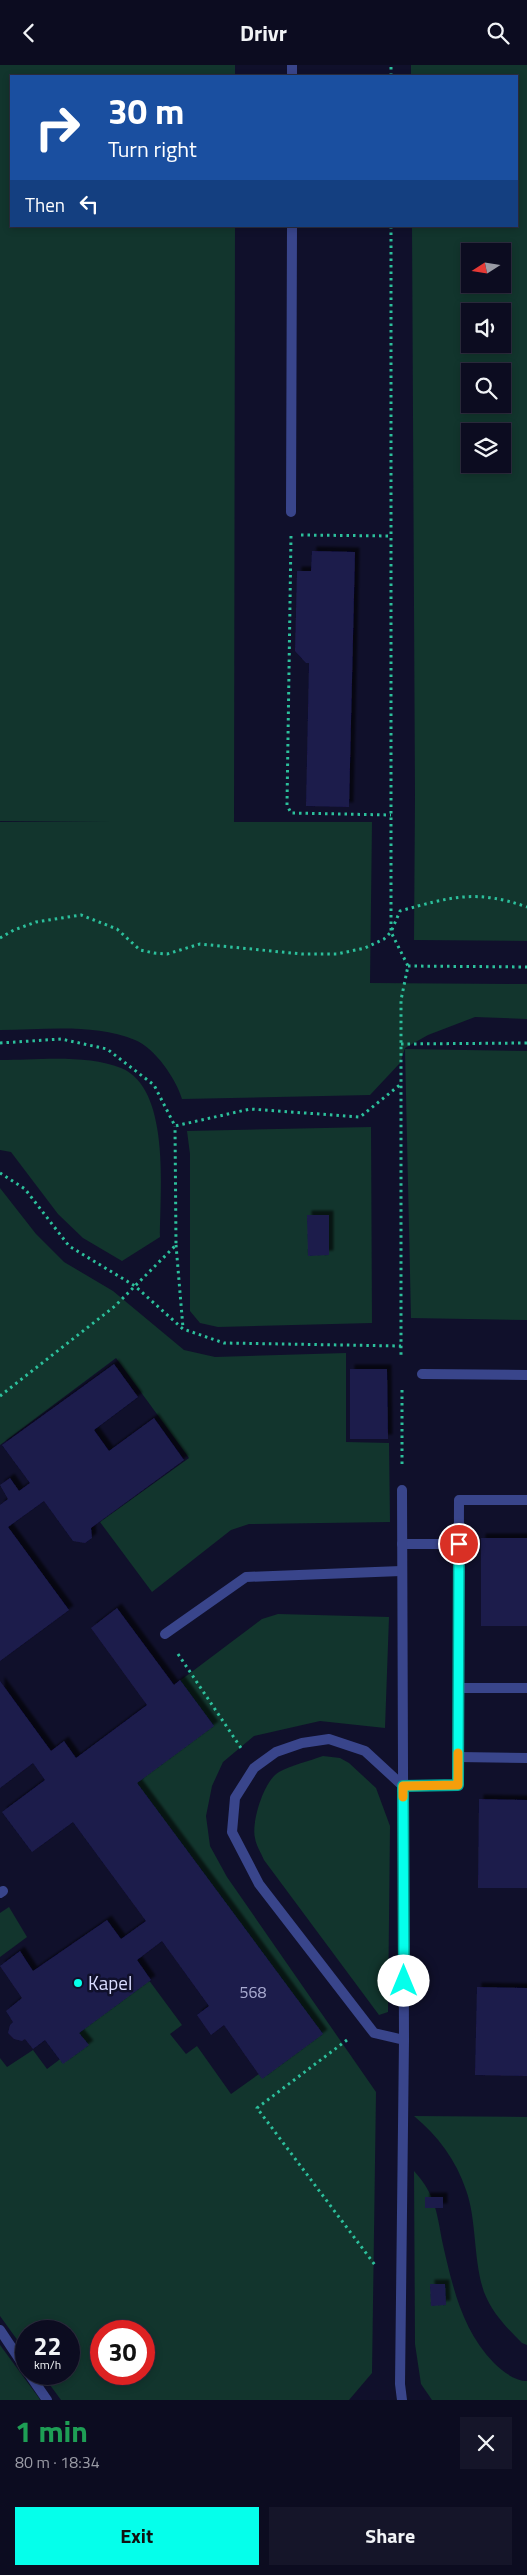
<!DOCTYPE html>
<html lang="en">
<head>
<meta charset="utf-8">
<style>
	body { margin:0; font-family:"Titillium Web",sans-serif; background:#151529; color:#f1f3f6; height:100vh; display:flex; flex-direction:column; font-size:19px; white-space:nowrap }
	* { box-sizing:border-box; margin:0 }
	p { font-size:16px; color:#9a9ba5 }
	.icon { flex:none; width:28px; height:28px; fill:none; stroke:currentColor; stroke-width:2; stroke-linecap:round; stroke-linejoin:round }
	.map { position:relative; height:2335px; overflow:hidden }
	.details { display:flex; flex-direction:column; background:#0c0c20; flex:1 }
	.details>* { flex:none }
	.top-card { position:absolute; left:10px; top:10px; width:508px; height:152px; border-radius:0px; box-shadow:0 2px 8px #0003,0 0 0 1px #2c2c3e; background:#1a4fa0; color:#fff; overflow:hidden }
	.needle { width:32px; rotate:258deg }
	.buttons { position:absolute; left:461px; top:178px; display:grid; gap:10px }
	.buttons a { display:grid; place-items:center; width:50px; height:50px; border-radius:0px; background:#0c0c20; box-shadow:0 2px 8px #0003,0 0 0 1px #2c2c3e; font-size:25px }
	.speed { position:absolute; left:15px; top:2255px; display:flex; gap:10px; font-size:25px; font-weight:700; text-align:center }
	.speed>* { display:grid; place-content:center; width:65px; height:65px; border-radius:50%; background:#0c0c20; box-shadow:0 2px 8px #0003,0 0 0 1px #2c2c3e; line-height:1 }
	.speed small { font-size:12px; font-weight:400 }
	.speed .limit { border:8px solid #d22; background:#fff; color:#111 }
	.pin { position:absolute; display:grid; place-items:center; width:42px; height:42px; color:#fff; margin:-21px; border:2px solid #fff; border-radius:50%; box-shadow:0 1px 5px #0007 }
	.me { position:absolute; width:55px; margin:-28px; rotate:0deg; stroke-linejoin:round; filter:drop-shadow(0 0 4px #0008) }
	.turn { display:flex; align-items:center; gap:18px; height:105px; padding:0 15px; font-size:22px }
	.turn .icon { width:65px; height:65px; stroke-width:2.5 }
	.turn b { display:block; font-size:35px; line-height:42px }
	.then { display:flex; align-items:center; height:48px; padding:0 15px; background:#0003; gap:10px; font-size:19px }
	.round { display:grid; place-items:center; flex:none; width:52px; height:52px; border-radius:0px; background:#151529 }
	.overview { display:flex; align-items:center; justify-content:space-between; height:85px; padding:0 15px }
	h1 { font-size:30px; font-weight:700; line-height:38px; color:#1e9e55 }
	.action { display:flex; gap:10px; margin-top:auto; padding:10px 15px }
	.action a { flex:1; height:58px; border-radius:0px; background:#05ffeb; color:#111; font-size:20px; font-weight:700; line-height:58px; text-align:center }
	.action a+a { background:#151529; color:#f1f3f6 }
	header { display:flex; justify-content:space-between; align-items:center; height:65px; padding:0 15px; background:#0c0c20; font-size:22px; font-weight:700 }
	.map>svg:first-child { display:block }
	.green { fill:#12352d; fill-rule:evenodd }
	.building { fill:#1c1b4c; filter:url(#shadow) }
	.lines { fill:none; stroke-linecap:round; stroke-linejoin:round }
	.path { stroke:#2cc09c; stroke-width:3; stroke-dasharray:2.5 4; stroke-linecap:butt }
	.service { stroke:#39458b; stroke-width:10 }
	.minor { stroke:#39458b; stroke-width:10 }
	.route-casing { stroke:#03a699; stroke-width:12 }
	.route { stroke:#05ffeb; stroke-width:9 }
	.slow { stroke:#f59e0b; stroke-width:9 }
	.poi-dot { fill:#05ffeb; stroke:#10102b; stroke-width:2 }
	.labels { text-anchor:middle; stroke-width:5; stroke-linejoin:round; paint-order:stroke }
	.number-label { font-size:16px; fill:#aaacd2 }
	.poi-label { font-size:19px; fill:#d9dcff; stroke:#10102b; text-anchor:start }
</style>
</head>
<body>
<header><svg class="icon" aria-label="back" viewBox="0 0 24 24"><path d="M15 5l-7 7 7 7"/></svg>Drivr<svg class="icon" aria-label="search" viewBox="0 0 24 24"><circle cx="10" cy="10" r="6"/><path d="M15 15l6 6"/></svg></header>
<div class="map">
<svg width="527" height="2335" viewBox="0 0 527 2335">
	<defs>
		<filter id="shadow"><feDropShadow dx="4.5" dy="-4.5" stdDeviation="1" flood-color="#0009"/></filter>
	</defs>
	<rect width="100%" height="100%" fill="#10102b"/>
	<g class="green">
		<path d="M0,0H235V11H11V161H235L234,757H372L370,918L527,919V954L475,952L428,970L405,983L400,998L370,1030L182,1034C176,1014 155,983 135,975C94,958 43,965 0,965V757H109L0,756Z"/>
		<path d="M411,0H527V876L414,875L415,732L412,161H516V11H411ZM470,186H502V219H470ZM470,246H502V279H470ZM470,306H502V339H470ZM470,366H502V399H470Z"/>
		<polygon points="405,984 527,986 527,1255 411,1253"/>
		<path d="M0,995C36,995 87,989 121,1003C171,1023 160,1127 160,1172L122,1196L83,1173L58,1149L11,1087L0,1085Z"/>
		<polygon points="371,1062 372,1258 218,1262 200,1258 190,1246 190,1089 187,1066"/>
		<polygon points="0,1123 36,1169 64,1197 113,1226 184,1285 215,1292 346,1288 346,1377 389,1378 390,1457 249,1459 231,1465 152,1527 100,1457 189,1393 116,1293 0,1380"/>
		<path d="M278,1549L389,1552L385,1663L320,1656L254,1671L223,1697L212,1721L206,1751L210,1781L227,1812L376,2027L372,2308L349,2335H61L42,2309H69V2266H26V2287L0,2251V1993L7,2002L33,1985L47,2004L67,1989L58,1977L134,1895L182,1960L170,1969L186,1989L197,1981L231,2029L301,1979L117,1726L161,1630L262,1554ZM101,2266H144V2309H101Z"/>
		<path d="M323,1691L340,1693L349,1698L376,1723L390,1761L388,1947L379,1950L264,1795C261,1788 256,1780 255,1773C251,1758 264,1715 279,1707C292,1700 309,1696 323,1691Z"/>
		<polygon points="9,1842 27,1872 0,1892 0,1848"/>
		<path d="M414,2051L527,2052V2280L522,2278C507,2263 492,2248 484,2227C473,2195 477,2155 466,2125C456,2095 438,2071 414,2051Z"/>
		<path d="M414,2106C436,2130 437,2149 443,2180C453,2223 462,2265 494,2298C502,2306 515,2316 527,2316V2335H432L421,2319L415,2279Z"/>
		<polygon points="0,2280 39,2333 40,2335 0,2335"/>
	</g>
	<g class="building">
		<polygon points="312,486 355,487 349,742 306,741 309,598 306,598 295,586 297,506 311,506"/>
		<polygon points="307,1150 329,1150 329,1190 308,1191"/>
		<polygon points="114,1299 138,1332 94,1365 109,1386 154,1353 184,1395 91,1463 92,1473 85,1478 73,1476 44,1436 8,1462 69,1545 0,1596 0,1440 8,1434 0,1420 10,1413 19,1426 30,1418 2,1380"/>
		<polygon points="350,1304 387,1304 388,1374 350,1374"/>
		<rect x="481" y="1473" width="46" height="88"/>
		<polygon points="117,1543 174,1620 180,1615 214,1661 137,1718 323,1969 262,2014 224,1960 211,1970 197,1950 209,1941 162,1876 137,1895 151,1915 79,1968 89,1980 63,1999 45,1975 33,1984 25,1974 22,1976 14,1974 8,1968 10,1960 13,1957 6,1946 22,1933 0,1901 20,1886 33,1906 107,1855 121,1874 146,1856 73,1757 32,1787 2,1747 45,1715 33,1698 0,1723 0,1616 51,1686 64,1676 76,1693 147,1640 91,1563"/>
		<polygon points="479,1734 527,1735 527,1823 478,1823"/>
		<polygon points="477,1922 527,1923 527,2011 475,2010"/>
		<rect x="425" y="2132" width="18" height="11"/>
		<polygon points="430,2219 445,2219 446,2240 431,2241"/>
	</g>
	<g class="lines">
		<g class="path">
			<polyline points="391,11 391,0"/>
			<polyline points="391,161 391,867 408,901 401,935 401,1293"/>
			<polyline points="301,470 391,471"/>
			<polyline points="291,471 287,740 291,748 391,750"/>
			<path d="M0,873L14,865L36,857L81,850L117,864L140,885L154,888L167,889L200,879L302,889H337L365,883L384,874L391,867L400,846C450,832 476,824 527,842"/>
			<polyline points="408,901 527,902"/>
			<polyline points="0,978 61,974 107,984 154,1020 175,1061 250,1044 360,1052 401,1019"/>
			<polyline points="401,979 527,978"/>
			<polyline points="0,1108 25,1124 69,1181 135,1221 183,1264 224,1278 401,1281"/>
			<polyline points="176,1180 183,1263"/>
			<polyline points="402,1325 402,1401"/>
			<polyline points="0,1331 115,1241 176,1180 175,1061"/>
			<polyline points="178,1589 241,1683"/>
			<polyline points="347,1975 257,2043 375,2200"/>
		</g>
		<g class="service">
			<polyline points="292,11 292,0"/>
			<polyline points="291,447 292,161"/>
			<polyline points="422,1309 527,1310"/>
			<polyline points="402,1479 459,1479"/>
			<polyline points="165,1569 246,1512 401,1506"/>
			<polyline points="458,1623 527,1623"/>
			<polyline points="458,1692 527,1693"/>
			<polyline points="0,1828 3,1826"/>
			<polyline points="404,1975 374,1968 259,1819 232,1767 235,1733 254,1703 276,1687 302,1678 329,1674 365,1686 403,1721 458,1720 459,1435 527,1435"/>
			<polyline points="0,2265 26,2304"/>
			<polyline points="29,2309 47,2335"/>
		</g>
		<polyline class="minor" points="402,2335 400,2319 404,1975 402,1425"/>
	</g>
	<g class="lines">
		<defs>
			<polyline id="route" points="404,1916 403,1721 458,1720 459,1479"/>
		</defs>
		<use href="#route" class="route-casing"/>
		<use href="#route" class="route"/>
		<polyline class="slow" points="403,1732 403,1721 458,1720 458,1688"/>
	</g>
	<circle class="poi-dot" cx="78" cy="1918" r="5"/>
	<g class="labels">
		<g class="number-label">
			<text x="253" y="1933">568</text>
		</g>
		<g class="poi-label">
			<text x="88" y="1925">Kapel</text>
		</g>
	</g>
</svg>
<div class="buttons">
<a><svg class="needle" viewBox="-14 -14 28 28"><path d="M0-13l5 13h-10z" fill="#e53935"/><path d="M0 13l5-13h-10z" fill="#9a9ba5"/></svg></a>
<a><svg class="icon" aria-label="sound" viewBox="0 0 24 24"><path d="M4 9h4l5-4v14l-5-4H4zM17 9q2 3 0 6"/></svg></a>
<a><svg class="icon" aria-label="search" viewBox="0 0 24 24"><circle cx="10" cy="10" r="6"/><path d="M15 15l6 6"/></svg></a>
<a><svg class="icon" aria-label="layers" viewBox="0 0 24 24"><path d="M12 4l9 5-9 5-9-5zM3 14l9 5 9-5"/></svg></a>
</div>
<div class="speed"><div>22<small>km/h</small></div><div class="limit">30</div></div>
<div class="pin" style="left:459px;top:1479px;background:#d93025"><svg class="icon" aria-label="arrive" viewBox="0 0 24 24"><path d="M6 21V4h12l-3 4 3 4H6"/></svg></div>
<svg class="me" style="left:404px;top:1916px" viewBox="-20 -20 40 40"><circle r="19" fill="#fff"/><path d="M0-13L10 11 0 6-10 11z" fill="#05ffeb"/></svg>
<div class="top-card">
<div class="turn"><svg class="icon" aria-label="right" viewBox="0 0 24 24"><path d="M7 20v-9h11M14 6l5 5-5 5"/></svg><div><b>30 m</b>Turn right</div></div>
<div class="then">Then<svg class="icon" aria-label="left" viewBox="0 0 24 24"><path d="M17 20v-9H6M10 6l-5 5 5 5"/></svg></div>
</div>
</div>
<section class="details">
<div class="overview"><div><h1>1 min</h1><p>80 m · 18:34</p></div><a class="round"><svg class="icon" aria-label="close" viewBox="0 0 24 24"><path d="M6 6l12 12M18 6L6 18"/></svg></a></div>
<div class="action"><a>Exit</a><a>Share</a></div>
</section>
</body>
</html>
